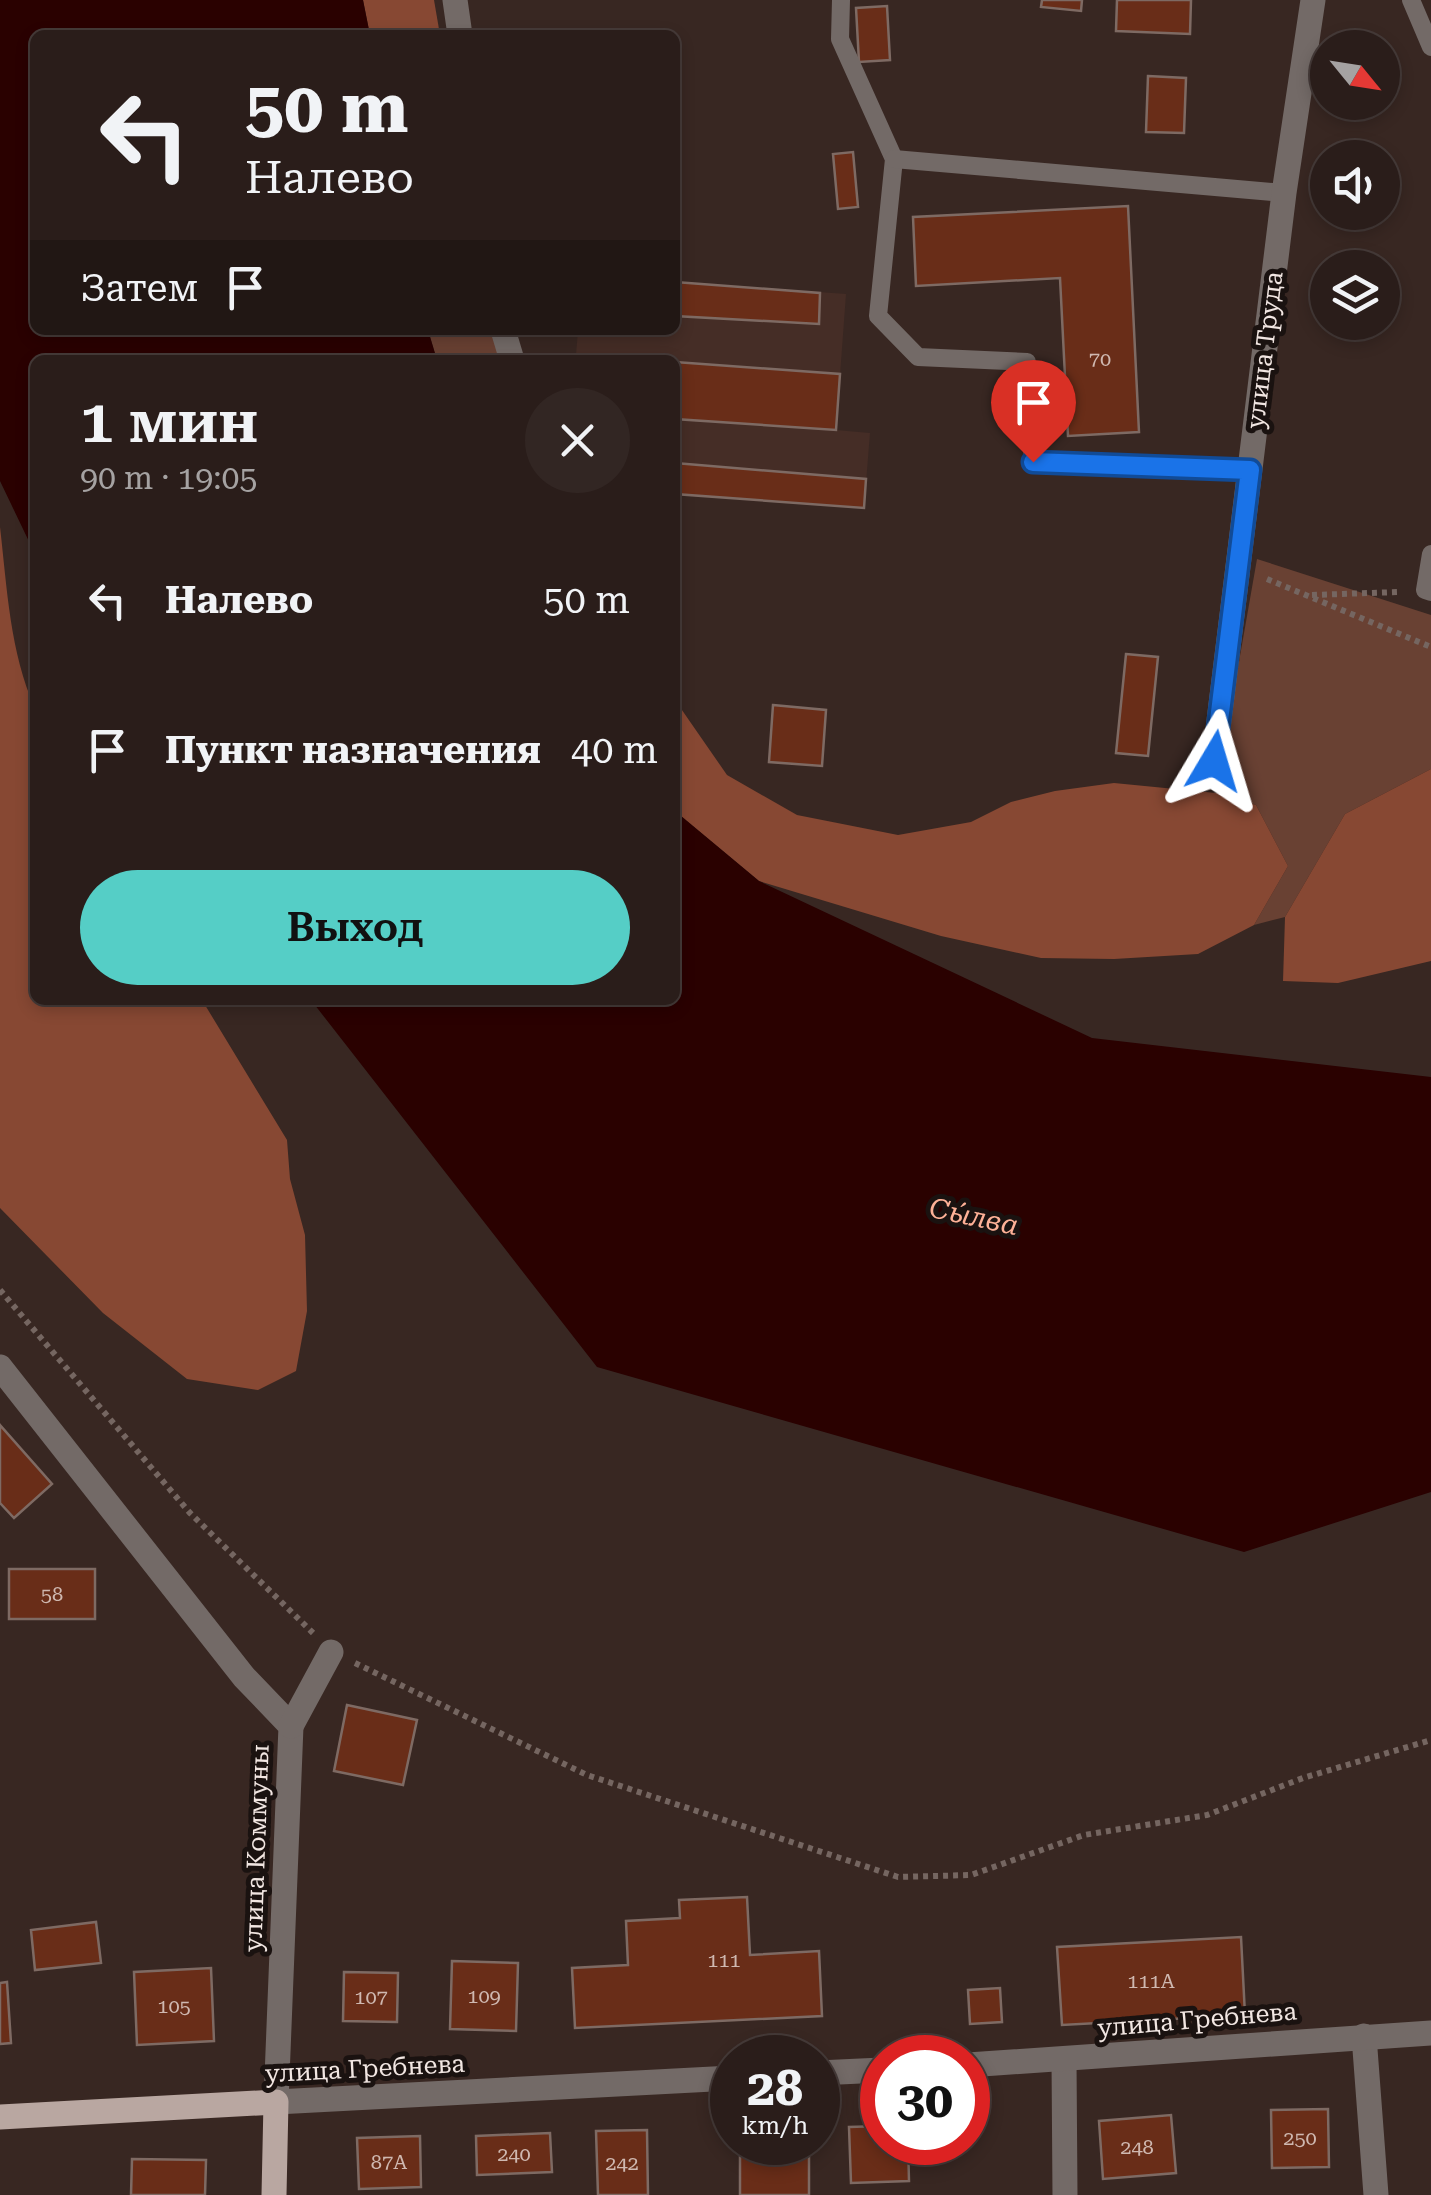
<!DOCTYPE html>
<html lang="ru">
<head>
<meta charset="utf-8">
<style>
	body { margin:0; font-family:"Roboto Serif",serif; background:#322623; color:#f1f3f6; height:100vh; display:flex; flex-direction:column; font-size:38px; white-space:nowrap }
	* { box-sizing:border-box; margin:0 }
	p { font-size:32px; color:#a5a2a2 }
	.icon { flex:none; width:55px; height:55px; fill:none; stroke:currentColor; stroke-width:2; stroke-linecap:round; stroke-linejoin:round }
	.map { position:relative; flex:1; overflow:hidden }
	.sheet { position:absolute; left:30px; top:355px; width:650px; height:650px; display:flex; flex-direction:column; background:#2a1d1a; border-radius:15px; box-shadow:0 5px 15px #0003,0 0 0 2px #463b39 }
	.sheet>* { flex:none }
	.hud { position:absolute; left:30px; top:30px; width:650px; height:305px; border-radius:15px; box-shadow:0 5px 15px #0003,0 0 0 2px #463b39; background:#2a1d1a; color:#f1f3f6; overflow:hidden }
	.needle { width:65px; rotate:120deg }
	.controls { position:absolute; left:1310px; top:30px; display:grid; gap:20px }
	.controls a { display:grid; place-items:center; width:90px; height:90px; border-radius:50%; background:#2a1d1a; box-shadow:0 5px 15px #0003,0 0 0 2px #463b39; font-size:50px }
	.speed { position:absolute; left:710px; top:2035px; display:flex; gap:20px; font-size:50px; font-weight:700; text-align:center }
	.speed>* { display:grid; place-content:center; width:130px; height:130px; border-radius:50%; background:#2a1d1a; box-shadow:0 5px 15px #0003,0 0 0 2px #463b39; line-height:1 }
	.speed small { font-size:25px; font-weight:400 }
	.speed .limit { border:15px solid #d22; background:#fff; color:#111 }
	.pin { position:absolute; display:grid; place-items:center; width:85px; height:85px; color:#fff; margin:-102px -42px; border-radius:50% 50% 50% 0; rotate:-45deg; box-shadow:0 0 10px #0007 }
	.pin .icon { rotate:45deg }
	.me { position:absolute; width:110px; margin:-55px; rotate:7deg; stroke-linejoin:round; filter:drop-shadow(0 0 8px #0008) }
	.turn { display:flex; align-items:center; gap:35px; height:210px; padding:0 50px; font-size:45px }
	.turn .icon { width:130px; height:130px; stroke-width:2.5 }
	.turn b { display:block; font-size:70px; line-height:85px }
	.then { display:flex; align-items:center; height:95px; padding:0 50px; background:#0003; gap:20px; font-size:38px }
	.round { display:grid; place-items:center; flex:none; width:105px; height:105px; border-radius:52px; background:#322623 }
	.head { display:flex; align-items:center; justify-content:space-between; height:170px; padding:0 50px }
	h1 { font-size:60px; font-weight:600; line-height:75px }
	.primary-button { display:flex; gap:20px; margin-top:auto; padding:20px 50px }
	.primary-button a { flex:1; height:115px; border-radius:60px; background:#55cec6; color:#111; font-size:40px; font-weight:600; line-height:115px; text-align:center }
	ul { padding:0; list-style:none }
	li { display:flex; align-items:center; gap:30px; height:150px; padding:0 50px }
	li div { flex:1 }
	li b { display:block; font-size:38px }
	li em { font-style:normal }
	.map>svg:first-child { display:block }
	.built { fill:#452d26 }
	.green { fill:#694133 }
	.forest { fill:#874833 }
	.water { fill:#2a0100 }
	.building { fill:#692d18; stroke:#7e6a63; stroke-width:2.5 }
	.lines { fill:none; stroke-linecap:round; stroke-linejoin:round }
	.path { stroke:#756661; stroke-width:6; stroke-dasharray:5 5; stroke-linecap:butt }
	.service { stroke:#736a67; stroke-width:18 }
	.minor { stroke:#736a67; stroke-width:25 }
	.primary { stroke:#b9a7a1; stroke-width:25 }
	.route-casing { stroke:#114b97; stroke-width:25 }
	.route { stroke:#1a73e8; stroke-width:18 }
	.labels { text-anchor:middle; stroke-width:10; stroke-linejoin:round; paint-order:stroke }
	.number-label { font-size:20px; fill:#cfb8b0 }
	.street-label { font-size:25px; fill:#f1e6e2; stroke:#1a1210 }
	.water-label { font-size:28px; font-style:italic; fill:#feb197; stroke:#1a1210 }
</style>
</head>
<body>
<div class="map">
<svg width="1431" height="2195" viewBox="0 0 1431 2195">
	<rect width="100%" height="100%" fill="#382722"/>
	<polygon class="built" points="675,282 846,294 836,430 870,433 864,508 675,494 675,360 593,360 593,356 576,355 578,330 675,330"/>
	<g class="green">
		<polygon points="428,330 498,330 506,360 437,360"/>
		<polygon points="1257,559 1431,615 1431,769 1345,814 1285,917 1254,925 1288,866 1256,805 1216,793"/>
	</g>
	<g class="forest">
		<polygon points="363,0 434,0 440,35 370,35"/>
		<path d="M0,527C7,587 10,653 35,708V1000H202L287,1140L290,1179L305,1235L307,1311L296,1371L258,1390L187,1379L103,1313L0,1208Z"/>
		<polygon points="675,700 727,775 797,815 898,835 971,822 1011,802 1055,791 1114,783 1216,793 1256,805 1288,866 1254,925 1198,954 1114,959 1041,958 941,936 759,881 675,811"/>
		<polygon points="1431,769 1431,961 1338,983 1283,981 1285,917 1345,814"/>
	</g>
	<g class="water">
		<polygon points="0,0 363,0 370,35 35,35 35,330 428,330 437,360 35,360 35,554 0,481"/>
		<polygon points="675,811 759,881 1092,1038 1431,1077 1431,1492 1244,1552 597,1367 311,1000 675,1000"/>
	</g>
	<g class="building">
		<polygon points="1042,0 1082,0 1081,11 1041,7"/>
		<polygon points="1117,0 1191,0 1190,34 1116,31"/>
		<polygon points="887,6 890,60 859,62 856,8"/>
		<polygon points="1148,76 1186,78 1184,133 1146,132"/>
		<polygon points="853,152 858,207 838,209 833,154"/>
		<polygon points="1128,206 1139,432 1068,436 1060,278 916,286 913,217"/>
		<polygon points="675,282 820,293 819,324 675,316"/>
		<polygon points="675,362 840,374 836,430 675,419"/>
		<polygon points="675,463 866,479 864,508 675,494"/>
		<polygon points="1126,654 1158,657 1148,756 1116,753"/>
		<polygon points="773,705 826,710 822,766 769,762"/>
		<polygon points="0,1425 52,1484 14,1518 0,1503"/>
		<rect x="9" y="1569" width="86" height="50"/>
		<polygon points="347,1705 417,1720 403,1785 334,1771"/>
		<polygon points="747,1897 750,1955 819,1951 822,2016 575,2028 572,1968 628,1965 626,1921 680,1918 679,1900"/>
		<polygon points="96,1922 101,1963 35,1970 31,1930"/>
		<polygon points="1241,1937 1245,2015 1062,2025 1057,1947"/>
		<polygon points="452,1961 518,1963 516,2031 450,2029"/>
		<polygon points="211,1968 214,2041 137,2045 134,1972"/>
		<polygon points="344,1972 398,1973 397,2022 343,2021"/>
		<polygon points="7,1982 11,2043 0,2044 0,1983"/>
		<polygon points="1000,1988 1002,2022 970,2024 968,1990"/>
		<polygon points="1328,2109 1329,2167 1272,2168 1271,2110"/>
		<polygon points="1171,2115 1176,2173 1103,2179 1099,2121"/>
		<polygon points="882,2126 882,2142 908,2142 909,2181 851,2183 849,2127"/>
		<polygon points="647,2130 648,2195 598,2195 596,2131"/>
		<polygon points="550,2133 552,2172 477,2175 476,2136"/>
		<polygon points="420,2136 421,2187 359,2189 357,2138"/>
		<rect x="740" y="2142" width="69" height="53"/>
		<polygon points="132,2159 206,2160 205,2195 131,2195"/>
	</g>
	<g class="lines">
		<g class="path">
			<polyline points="1267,579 1431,647"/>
			<polyline points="1312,595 1399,592"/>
			<polyline points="0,1290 190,1513 313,1633"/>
			<polyline points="355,1663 587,1775 898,1877 971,1875 1084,1835 1207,1815 1303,1778 1431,1740"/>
		</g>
		<g class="service">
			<polyline points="841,0 840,39 894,159 878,316 918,357 1027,362 1033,462 1249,470"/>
			<polyline points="1411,0 1431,47"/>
			<polyline points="894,159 1284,193"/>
			<polyline points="1431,554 1425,590 1431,592"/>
		</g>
		<g class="minor">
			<polyline points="455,0 460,35"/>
			<polyline points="503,330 512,360"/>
			<polyline points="1214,761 1284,193 1313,0"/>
			<polyline points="0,1367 244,1677 291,1726 276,2102 732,2078"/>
			<polyline points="291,1726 331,1652"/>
			<polyline points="1364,2036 1376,2195"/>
			<polyline points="1064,2060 1065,2195"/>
			<polyline points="968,2065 1431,2033"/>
			<polyline points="818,2073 882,2070"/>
		</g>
		<polyline class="primary" points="0,2117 276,2102 274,2195"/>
	</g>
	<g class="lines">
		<defs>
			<polyline id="route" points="1033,462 1250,470 1214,761"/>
		</defs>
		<use href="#route" class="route-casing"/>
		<use href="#route" class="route"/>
	</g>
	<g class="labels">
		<g class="number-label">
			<text x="1100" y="366">70</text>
			<text x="52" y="1601">58</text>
			<text x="724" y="1967">111</text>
			<text x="1151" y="1988">111А</text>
			<text x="484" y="2003">109</text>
			<text x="371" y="2004">107</text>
			<text x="174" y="2013">105</text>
			<text x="1300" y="2145">250</text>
			<text x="1137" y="2154">248</text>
			<text x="514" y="2161">240</text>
			<text x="389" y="2169">87А</text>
			<text x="622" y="2170">242</text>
		</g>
		<g class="street-label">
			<text transform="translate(1264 350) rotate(-83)" y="9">улица Труда</text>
			<text transform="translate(256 1848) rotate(-88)" y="9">улица Коммуны</text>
			<text transform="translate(1197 2019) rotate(-5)" y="9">улица Гребнева</text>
			<text transform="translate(365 2068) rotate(-3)" y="9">улица Гребнева</text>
		</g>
		<g class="water-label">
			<text transform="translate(974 1216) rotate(12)" y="10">Сы́лва</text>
		</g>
	</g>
</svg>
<div class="controls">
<a><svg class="needle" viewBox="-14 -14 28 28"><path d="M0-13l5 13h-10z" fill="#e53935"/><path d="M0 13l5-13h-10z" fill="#a5a2a2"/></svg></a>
<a><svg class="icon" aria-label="sound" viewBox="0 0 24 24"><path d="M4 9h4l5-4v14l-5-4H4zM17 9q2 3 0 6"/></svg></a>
<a><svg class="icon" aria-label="layers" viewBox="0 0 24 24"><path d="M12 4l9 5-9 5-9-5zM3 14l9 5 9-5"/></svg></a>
</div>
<div class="speed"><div>28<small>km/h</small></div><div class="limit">30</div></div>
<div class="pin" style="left:1033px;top:462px;background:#d93025"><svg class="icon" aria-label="arrive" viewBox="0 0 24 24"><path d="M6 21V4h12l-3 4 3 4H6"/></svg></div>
<svg class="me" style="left:1214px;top:761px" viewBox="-20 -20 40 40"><path d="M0-17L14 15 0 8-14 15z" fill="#1a73e8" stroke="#fff" stroke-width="4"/></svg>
<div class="hud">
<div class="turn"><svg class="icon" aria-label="left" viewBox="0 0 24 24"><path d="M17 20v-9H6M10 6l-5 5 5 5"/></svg><div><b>50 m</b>Налево</div></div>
<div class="then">Затем<svg class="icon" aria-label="arrive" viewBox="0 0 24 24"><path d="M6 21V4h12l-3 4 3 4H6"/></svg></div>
</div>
<section class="sheet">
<div class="head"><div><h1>1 мин</h1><p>90 m · 19:05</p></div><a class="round"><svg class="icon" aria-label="close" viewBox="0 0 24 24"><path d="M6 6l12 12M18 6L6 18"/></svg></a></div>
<ul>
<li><svg class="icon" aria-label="left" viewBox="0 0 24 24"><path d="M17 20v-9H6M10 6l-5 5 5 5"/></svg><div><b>Налево</b></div><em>50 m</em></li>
<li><svg class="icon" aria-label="arrive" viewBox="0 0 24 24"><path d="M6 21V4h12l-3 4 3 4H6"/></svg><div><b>Пункт назначения</b></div><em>40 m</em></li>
</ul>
<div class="primary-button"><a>Выход</a></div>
</section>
</div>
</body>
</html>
